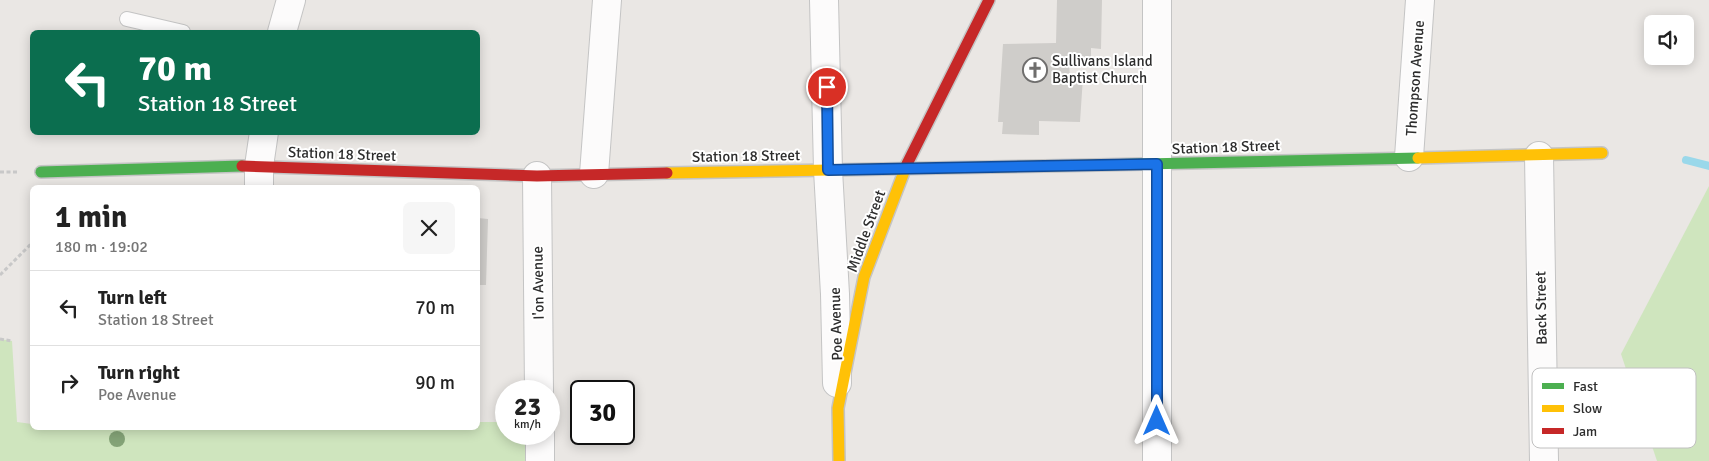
<!DOCTYPE html>
<html lang="en">
<head>
<meta charset="utf-8">
<style>
	body { margin:0; font-family:Signika,sans-serif; background:#f6f6f6; color:#222; height:100vh; display:flex; flex-direction:column; font-size:19px; white-space:nowrap }
	* { box-sizing:border-box; margin:0 }
	p { font-size:16px; color:#767676 }
	.icon { flex:none; width:28px; height:28px; fill:none; stroke:currentColor; stroke-width:2; stroke-linecap:round; stroke-linejoin:round }
	.map { position:relative; flex:1; overflow:hidden }
	.panel { position:absolute; left:30px; top:185px; width:450px; height:245px; display:flex; flex-direction:column; background:#fff; border-radius:8px; box-shadow:0 2px 12px #0003 }
	.panel>* { flex:none }
	.guide { position:absolute; left:30px; top:30px; width:450px; height:105px; border-radius:8px; box-shadow:0 2px 12px #0003; background:#0b6e4f; color:#fff; overflow:hidden }
	.controls { position:absolute; left:1644px; top:15px; display:grid; gap:10px }
	.controls a { display:grid; place-items:center; width:50px; height:50px; border-radius:8px; background:#fff; box-shadow:0 2px 12px #0003; font-size:25px }
	.speed { position:absolute; left:495px; top:380px; display:flex; gap:10px; font-size:25px; font-weight:700; text-align:center }
	.speed>* { display:grid; place-content:center; width:65px; height:65px; border-radius:50%; background:#fff; box-shadow:0 2px 12px #0003; line-height:1 }
	.speed small { font-size:12px; font-weight:400 }
	.speed .limit { border:2px solid #111; border-radius:8px; background:#fff; color:#111 }
	.pin { position:absolute; display:grid; place-items:center; width:42px; height:42px; color:#fff; margin:-21px; border:2px solid #fff; border-radius:50%; box-shadow:0 1px 5px #0007 }
	.me { position:absolute; width:55px; margin:-28px; rotate:0deg; stroke-linejoin:round; filter:drop-shadow(0 0 4px #0008) }
	.turn { display:flex; align-items:center; gap:18px; height:105px; padding:0 25px; font-size:22px }
	.turn .icon { width:65px; height:65px; stroke-width:2.5 }
	.turn b { display:block; font-size:35px; line-height:42px }
	.round { display:grid; place-items:center; flex:none; width:52px; height:52px; border-radius:8px; background:#f6f6f6 }
	.headline { display:flex; align-items:center; justify-content:space-between; height:85px; padding:0 25px }
	h1 { font-size:30px; font-weight:800; line-height:38px }
	ul { padding:0; list-style:none }
	li { display:flex; align-items:center; gap:15px; height:75px; padding:0 25px; border-top:1px solid #e0e0e0 }
	li div { flex:1 }
	li b { display:block; font-size:19px }
	li em { font-style:normal }
	.map>svg:first-child { display:block }
	.green { fill:#cfe5be }
	.lines { fill:none; stroke-linecap:round; stroke-linejoin:round }
	.stream { stroke:#9ad8ea; stroke-width:8 }
	.building { fill:#cfcdca }
	.lane-casing { stroke:#c4c4c4; stroke-width:16 }
	.street-casing { stroke:#c4c4c4; stroke-width:30 }
	.fast-casing { stroke:#c4c4c4; stroke-width:14 }
	.slow-casing { stroke:#c4c4c4; stroke-width:14 }
	.jam-casing { stroke:#c4c4c4; stroke-width:14 }
	.path { stroke:#c8c8c8; stroke-width:3; stroke-dasharray:4 2.5; stroke-linecap:butt }
	.lane { stroke:#fcfbfb; stroke-width:14 }
	.street { stroke:#fcfbfb; stroke-width:28 }
	.fast { stroke:#4caf50; stroke-width:11 }
	.slow { stroke:#ffc107; stroke-width:11 }
	.jam { stroke:#c62828; stroke-width:11 }
	.tree { fill:#84a377 }
	.route-casing { stroke:#114b97; stroke-width:12 }
	.route { stroke:#1a73e8; stroke-width:9 }
	.labels { text-anchor:middle; stroke-width:4; stroke-linejoin:round; paint-order:stroke }
	.poi-label { font-size:15px; fill:#2d2d2d; stroke:#fff; text-anchor:start }
	.street-label { font-size:15px; fill:#2d2d2d; stroke:#fff }
	.key { fill:#fff; stroke:#c0c0c0; stroke-width:1 }
	.key-label { font-size:14px; fill:#2d2d2d }
</style>
</head>
<body>
<div class="map">
<svg width="1709" height="461" viewBox="0 0 1709 461">
	<rect width="100%" height="100%" fill="#eae7e4"/>
	<g class="green">
		<polygon points="1709,186 1709,461 1657,461 1621,354"/>
		<polygon points="0,339 12,341 17,422 32,424 32,428 478,428 478,422 506,422 506,434 537,434 537,461 0,461"/>
	</g>
	<g class="lines">
		<polyline class="stream" points="1686,160 1709,166"/>
	</g>
	<g class="building">
		<polygon points="1057,0 1102,0 1101,49 1091,48 1091,63 1069,63 1070,77 1083,77 1080,122 1039,121 1039,135 1002,134 1003,122 998,122 1003,44 1056,43"/>
		<polygon points="478,218 488,219 486,285 478,285"/>
	</g>
	<g class="lines">
		<defs>
			<polyline id="lane" points="127,19 183,32"/>
			<g id="street">
				<polyline points="824,0 828,170 835,294 837,383"/>
				<polyline points="282,32 291,0"/>
				<polyline points="1539,156 1544,461"/>
				<polyline points="1409,157 1420,0"/>
				<polyline points="594,174 607,0"/>
				<polyline points="537,176 539,391"/>
				<polyline points="259,188 259,166 264,132"/>
				<polyline points="540,434 540,461"/>
				<polyline points="1157,461 1157,0"/>
			</g>
			<g id="fast">
				<polyline points="1097,165 1418,158"/>
				<polyline points="41,172 242,166"/>
			</g>
			<g id="slow">
				<polyline points="1418,158 1602,153"/>
				<polyline points="667,173 1097,165"/>
				<polyline points="839,461 838,408 864,277 907,164"/>
			</g>
			<g id="jam">
				<polyline points="907,164 989,0"/>
				<polyline points="242,166 537,176 667,173"/>
			</g>
		</defs>
		<use href="#lane" class="lane-casing"/>
		<use href="#street" class="street-casing"/>
		<use href="#fast" class="fast-casing"/>
		<use href="#slow" class="slow-casing"/>
		<use href="#jam" class="jam-casing"/>
		<g class="path">
			<polyline points="0,172 17,172"/>
			<polyline points="0,275 32,243"/>
			<polyline points="0,339 12,341"/>
		</g>
		<use href="#lane" class="lane"/>
		<use href="#street" class="street"/>
		<use href="#fast" class="fast"/>
		<use href="#slow" class="slow"/>
		<use href="#jam" class="jam"/>
	</g>
	<circle class="tree" cx="117" cy="439" r="8"/>
	<g class="lines">
		<defs>
			<polyline id="route" points="827,87 828,170 1157,164 1157,421"/>
		</defs>
		<use href="#route" class="route-casing"/>
		<use href="#route" class="route"/>
	</g>
	<defs>
		<symbol id="church-ring" viewBox="-11 -11 22 22"><circle r="9.5" fill="#fff" stroke="#6f6e6d" stroke-width="1.5"/><path d="M-1.2-6h2.4v3.5h3.3v2.4h-3.3V6h-2.4V-.1h-3.3v-2.4h3.3Z" fill="#6f6e6d"/></symbol>
	</defs>
	<g fill-rule="evenodd">
		<use href="#church-ring" x="1021" y="56" width="28" height="28"/>
	</g>
	<g class="labels">
		<g class="poi-label">
			<text x="1052" y="66">Sullivans Island<tspan x="1052" dy="17">Baptist Church</tspan></text>
		</g>
		<g class="street-label">
			<text transform="translate(1415 78) rotate(-86)" y="5">Thompson Avenue</text>
			<text transform="translate(1226 147) rotate(-2)" y="5">Station 18 Street</text>
			<text transform="translate(342 154) rotate(2)" y="5">Station 18 Street</text>
			<text transform="translate(746 156) rotate(-1)" y="5">Station 18 Street</text>
			<text transform="translate(866 231) rotate(-70)" y="5">Middle Street</text>
			<text transform="translate(538 283) rotate(-91)" y="5">I'on Avenue</text>
			<text transform="translate(1541 308) rotate(-91)" y="5">Back Street</text>
			<text transform="translate(836 324) rotate(-92)" y="5">Poe Avenue</text>
		</g>
	</g>
	<rect x="1532" y="368" width="164" height="80" rx="8" class="key"/>
	<rect x="1542" y="383" width="22" height="6" fill="#4caf50"/>
	<rect x="1542" y="405" width="22" height="7" fill="#ffc107"/>
	<rect x="1542" y="428" width="22" height="6" fill="#c62828"/>
	<g class="key-label">
		<text x="1573" y="391">Fast</text>
		<text x="1573" y="413">Slow</text>
		<text x="1573" y="436">Jam</text>
	</g>
</svg>
<div class="controls">
<a><svg class="icon" aria-label="sound" viewBox="0 0 24 24"><path d="M4 9h4l5-4v14l-5-4H4zM17 9q2 3 0 6"/></svg></a>
</div>
<div class="speed"><div>23<small>km/h</small></div><div class="limit">30</div></div>
<div class="pin" style="left:827px;top:87px;background:#d93025"><svg class="icon" aria-label="arrive" viewBox="0 0 24 24"><path d="M6 21V4h12l-3 4 3 4H6"/></svg></div>
<svg class="me" style="left:1157px;top:421px" viewBox="-20 -20 40 40"><path d="M0-17L14 15 0 8-14 15z" fill="#1a73e8" stroke="#fff" stroke-width="4"/></svg>
<div class="guide">
<div class="turn"><svg class="icon" aria-label="left" viewBox="0 0 24 24"><path d="M17 20v-9H6M10 6l-5 5 5 5"/></svg><div><b>70 m</b>Station 18 Street</div></div>
</div>
<section class="panel">
<div class="headline"><div><h1>1 min</h1><p>180 m · 19:02</p></div><a class="round"><svg class="icon" aria-label="close" viewBox="0 0 24 24"><path d="M6 6l12 12M18 6L6 18"/></svg></a></div>
<ul>
<li><svg class="icon" aria-label="left" viewBox="0 0 24 24"><path d="M17 20v-9H6M10 6l-5 5 5 5"/></svg><div><b>Turn left</b><p>Station 18 Street</p></div><em>70 m</em></li>
<li><svg class="icon" aria-label="right" viewBox="0 0 24 24"><path d="M7 20v-9h11M14 6l5 5-5 5"/></svg><div><b>Turn right</b><p>Poe Avenue</p></div><em>90 m</em></li>
</ul>
</section>
</div>
</body>
</html>
